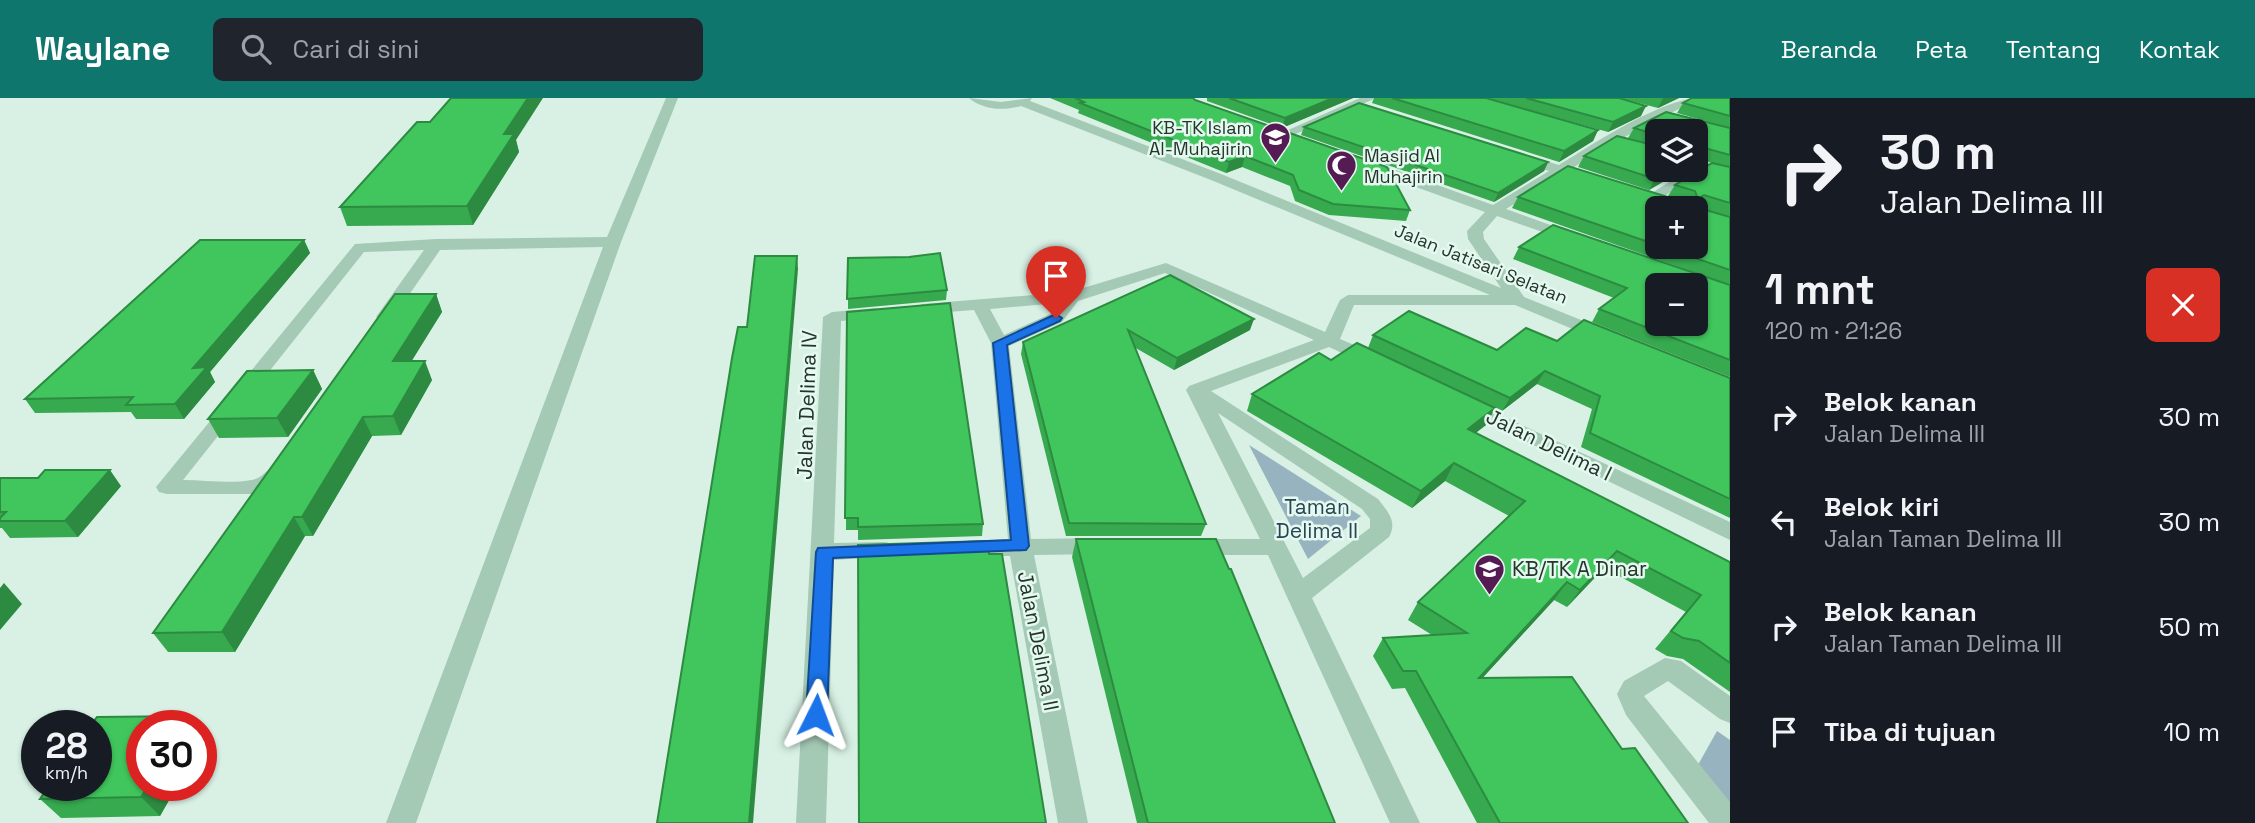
<!DOCTYPE html>
<html lang="id">
<head>
<meta charset="utf-8">
<style>
	body { margin:0; font-family:"Space Grotesk",sans-serif; background:#20242c; color:#f1f3f6; height:100vh; display:flex; flex-direction:column; font-size:26px; white-space:nowrap }
	* { box-sizing:border-box; margin:0 }
	p { font-size:23px; color:#9ea1a6 }
	.icon { flex:none; width:38px; height:38px; fill:none; stroke:currentColor; stroke-width:2; stroke-linecap:round; stroke-linejoin:round }
	.map { position:relative; flex:1; overflow:hidden }
	.drawer { display:flex; flex-direction:column; background:#171b24; width:525px }
	.drawer>* { flex:none }
	.hud { background:#171b24; color:#f1f3f6; overflow:hidden }
	.tools { position:absolute; left:1645px; top:21px; display:grid; gap:14px }
	.tools a { display:grid; place-items:center; width:63px; height:63px; border-radius:10px; background:#171b24; box-shadow:0 2px 5px #0004; font-size:35px }
	.speed { position:absolute; left:21px; top:612px; display:flex; gap:14px; font-size:35px; font-weight:700; text-align:center }
	.speed>* { display:grid; place-content:center; width:91px; height:91px; border-radius:50%; background:#171b24; box-shadow:0 2px 5px #0004; line-height:1 }
	.speed small { font-size:18px; font-weight:400 }
	.speed .limit { border:10px solid #d22; background:#fff; color:#111 }
	.pin { position:absolute; display:grid; place-items:center; width:60px; height:60px; color:#fff; margin:-72px -30px; border-radius:50% 50% 50% 0; rotate:-45deg; box-shadow:0 0 7px #0007 }
	.pin .icon { rotate:45deg }
	.me { position:absolute; width:77px; margin:-38px; rotate:3deg; stroke-linejoin:round; filter:drop-shadow(0 0 5px #0008) }
	.turn { display:flex; align-items:center; gap:24px; height:147px; padding:0 35px; font-size:32px }
	.turn .icon { width:91px; height:91px; stroke-width:2.5 }
	.turn b { display:block; font-size:49px; line-height:60px }
	.round { display:grid; place-items:center; flex:none; width:74px; height:74px; border-radius:10px; background:#20242c }
	.head { display:flex; align-items:center; justify-content:space-between; height:119px; padding:0 35px }
	h1 { font-size:42px; font-weight:700; line-height:52px }
	ul { padding:0; list-style:none }
	li { display:flex; align-items:center; gap:21px; height:105px; padding:0 35px }
	li div { flex:1 }
	li b { display:block; font-size:26px }
	li em { font-style:normal }
	header { display:flex; align-items:center; gap:42px; box-sizing:border-box; height:98px; padding:0 35px; background:#0f766e; color:#fff }
	header strong { font-size:33px }
	nav { display:flex; gap:38px; margin-inline-start:auto; font-size:24px }
	.search { width:490px; height:63px; background:#20242c; display:flex; align-items:center; gap:18px; box-sizing:border-box; padding:0 24px; border-radius:10px; color:#9ea1a6; font-size:26px }
	main { display:flex; flex:1; min-height:0 }
	.map>svg:first-child { display:block }
	.green { fill:#98b3c0 }
	.lines { fill:none; stroke-linecap:round; stroke-linejoin:round }
	.minor { fill:#a4c9b4; fill-rule:evenodd }
	.wall { fill:#37aa50; fill-rule:evenodd }
	.shaded-wall { fill:#2d8b41 }
	.building { fill:#40c65d; stroke:#2d8b41; stroke-width:2; fill-rule:evenodd }
	.route { fill:#1a73e8; stroke:#114b97; stroke-width:2 }
	.labels { text-anchor:middle; stroke-width:5; stroke-linejoin:round; paint-order:stroke }
	.far-poi-label { font-size:18px; fill:#26342a; stroke:#e4f9ef; text-anchor:end }
	.far-street-label { font-size:18px; fill:#26342a; stroke:#e4f9ef }
	.street-label { font-size:21px; fill:#26342a; stroke:#e4f9ef }
	.park-label { font-size:21px; fill:#294452; stroke:#e4f9ef }
	.poi-label { font-size:21px; fill:#26342a; stroke:#e4f9ef; text-anchor:start }
</style>
</head>
<body>
<header>
<strong>Waylane</strong>
<div class="search"><svg class="icon" aria-label="search" viewBox="0 0 24 24"><circle cx="10" cy="10" r="6"/><path d="M15 15l6 6"/></svg>Cari di sini</div>
<nav><a>Beranda</a><a>Peta</a><a>Tentang</a><a>Kontak</a></nav>
</header>
<main>
<div class="map">
<svg width="1730" height="725" viewBox="0 0 1730 725">
	<rect width="100%" height="100%" fill="#d8f1e4"/>
	<g class="green">
		<polygon points="1249,347 1361,418 1308,461"/>
		<polygon points="1717,633 1730,642 1730,711 1694,674"/>
	</g>
	<g class="lines">
		<g class="minor">
			<path d="M666,0H678L621,144L416,725H386L603,149L440,152L391,223L385,224L376,219L424,152L364,154L183,382C205,382 231,386 252,382C268,379 269,362 287,367L290,372L280,387L255,396H167L159,394L156,389L355,146L436,141L607,139Z"/>
			<path d="M969,0L1001,4L1032,0L1030,3L1221,76L1501,190L1468,141L1467,133L1485,114L1358,68V62H1368L1493,107L1549,73L1515,62V56L1520,55L1559,67C1592,47 1662,0 1700,0L1615,44L1571,71L1591,77V83L1586,84L1562,77L1506,111L1578,137L1581,140L1578,143H1568L1497,118L1483,134L1484,141L1524,199L1611,234L1614,238L1611,242H1599L1515,207H1354L1340,241L1382,259L1384,263L1382,267H1368L1329,249L1211,293L1378,401C1387,413 1398,423 1389,439L1312,500L1420,725H1390L1268,457H1190L1182,455L1178,449L1182,443L1190,441H1260L1186,292L1189,288L1314,242L1165,175L1078,203L1062,224L1009,248L1031,441L1102,440L1110,442L1114,448L1110,454L1102,456L1034,457L1088,725H1058L1010,458H959L951,456L947,450L951,444L1008,441L991,245L974,212L922,216L913,211L922,206L1070,194L1166,165L1325,234L1340,202L1348,197H1490L1211,82L1021,8C1004,13 983,12 969,0ZM1059,205L1050,216L1004,237L990,211ZM1218,315L1362,411L1370,421V430L1303,480Z"/>
			<polygon points="1360,0 1376,0 1287,40 1283,41 1277,37"/>
			<polygon points="1704,64 1709,65 1709,71 1656,103 1651,104 1644,100 1688,72 1696,72 1696,67"/>
			<polygon points="876,210 885,215 882,219 841,223 834,445 885,444 893,446 897,452 893,458 834,462 826,725 796,725 823,219 832,214"/>
			<polygon points="1464,300 1730,424 1730,442 1457,310 1454,306 1457,302"/>
			<polygon points="1665,560 1681,563 1730,598 1730,625 1720,621 1668,583 1644,598 1730,704 1730,725 1709,725 1626,617 1617,596 1624,583"/>
		</g>
	</g>
	<g class="wall">
		<polygon points="1050,0 1193,0 1195,2 1410,112 1406,123 1329,117 1295,103 1290,88 1242,69 1226,75 1078,15 1079,12"/>
		<polygon points="1207,0 1353,0 1282,30 1207,3"/>
		<polygon points="1374,0 1619,0 1641,18 1608,34 1501,4 1598,32 1593,43 1559,64 1372,5"/>
		<polygon points="1620,0 1679,0 1658,10"/>
		<polygon points="1730,0 1730,30 1677,15 1683,5"/>
		<polygon points="1304,29 1548,64 1544,73 1494,104 1301,37"/>
		<path d="M1634,30H1730V119L1702,110L1730,119V187L1512,110L1518,99L1677,101L1668,98L1675,87L1712,65L1698,61L1696,65V33H1657V72H1683L1649,92L1578,69L1584,58L1646,46L1628,40ZM1657,110L1696,149H1657Z"/>
		<polygon points="516,42 519,54 473,127 347,128 340,109"/>
		<polygon points="304,142 310,155 210,274 215,284 184,321 136,321 131,314 35,315 25,301"/>
		<polygon points="1519,149 1730,187 1730,279 1592,224 1599,211 1614,200 1513,161"/>
		<polygon points="909,159 947,192 946,202 848,211 848,160"/>
		<polygon points="1170,177 1250,232 1174,272 1134,249 1206,426 1201,438 1066,438 1021,256 1023,244"/>
		<polygon points="436,196 442,214 411,263 432,282 401,337 372,338 313,438 305,438 235,554 168,554 153,535"/>
		<polygon points="847,214 983,426 982,438 858,442 858,432 846,432"/>
		<polygon points="1373,237 1497,252 1557,243 1730,280 1730,420 1581,349 1592,311 1537,286 1502,313 1495,310 1486,327 1475,335 1730,464 1730,594 1683,561 1667,558 1655,551 1686,514 1604,470 1567,509 1554,502 1482,580 1622,651 1688,725 1477,725 1405,590 1392,591 1373,558 1383,540 1432,537 1408,522 1418,504 1509,418 1445,383 1412,410 1247,313 1252,296 1331,262 1368,250"/>
		<polygon points="313,272 322,291 288,339 219,340 208,321"/>
		<polygon points="0,380 121,388 78,439 10,440 2,430 0,430"/>
		<polygon points="1076,441 1335,725 1137,725 1072,459"/>
		<polygon points="190,618 199,628 142,628 142,688 177,688 160,718 61,720 40,701 49,688 96,688 96,628 90,628 97,619"/>
	</g>
	<g class="shaded-wall">
		<polygon points="528,0 543,0 516,42 519,54 473,127 467,108 504,36"/>
		<polygon points="1333,0 1353,0 1282,30 1285,20"/>
		<polygon points="1663,0 1679,0 1658,10"/>
		<polygon points="1646,8 1641,18 1608,34 1613,24"/>
		<polygon points="1598,32 1593,43 1559,64 1564,53"/>
		<polygon points="1245,58 1242,69 1226,75 1229,64"/>
		<polygon points="1548,64 1544,73 1494,104 1498,95"/>
		<polygon points="1671,72 1683,72 1649,92 1655,81"/>
		<polygon points="304,142 310,155 210,274 215,284 184,321 175,306 193,270"/>
		<polygon points="797,158 798,171 753,725 749,725"/>
		<polygon points="436,196 442,214 400,282 393,263"/>
		<polygon points="1254,221 1250,232 1174,272 1177,260"/>
		<polygon points="425,263 432,282 401,337 393,318"/>
		<polygon points="313,272 322,291 288,339 277,320"/>
		<polygon points="1545,273 1537,286 1502,313 1510,300"/>
		<polygon points="1495,310 1486,327 1459,348 1468,331"/>
		<polygon points="363,319 372,338 313,438 302,419"/>
		<polygon points="1454,365 1445,383 1412,410 1421,393"/>
		<polygon points="110,372 121,388 78,439 65,423"/>
		<polygon points="294,419 305,438 235,554 222,534"/>
		<polygon points="1617,453 1604,470 1567,509 1580,492"/>
		<polygon points="1567,484 1554,502 1467,597 1479,580"/>
		<polygon points="4,485 22,506 0,532 0,490"/>
		<polygon points="190,618 199,628 184,628"/>
		<polygon points="201,631 206,637 201,646"/>
		<polygon points="148,688 177,688 160,718 141,699"/>
	</g>
	<g class="building">
		<polygon points="451,0 528,0 504,36 514,36 467,108 340,109 417,24 430,24"/>
		<polygon points="1075,0 1193,0 1195,2 1387,69 1410,112 1333,106 1299,92 1293,77 1245,58 1229,64 1080,5 1084,4"/>
		<polygon points="1229,0 1333,0 1285,20"/>
		<polygon points="1392,0 1486,0 1598,32 1564,53"/>
		<polygon points="1526,0 1619,0 1646,8 1613,24"/>
		<polygon points="1692,0 1730,0 1730,18 1683,5"/>
		<polygon points="1359,5 1548,64 1498,95 1304,29"/>
		<polygon points="1666,14 1730,30 1730,57 1701,49 1700,58 1696,59 1696,33 1657,33 1657,37 1634,30"/>
		<polygon points="1617,38 1657,48 1657,72 1671,72 1655,81 1584,58"/>
		<polygon points="1712,65 1730,69 1730,105 1704,97 1700,100 1702,111 1730,119 1730,172 1663,149 1696,149 1696,110 1657,110 1657,147 1518,99 1568,68 1674,101 1698,101 1695,93 1675,87"/>
		<path d="M1553,127L1730,187V262L1599,211L1627,190L1519,149ZM1657,187H1696V226H1657Z"/>
		<polygon points="200,142 304,142 193,270 207,269 175,306 126,307 133,299 25,301"/>
		<polygon points="940,155 947,192 847,201 848,160 909,159"/>
		<polygon points="755,158 797,158 749,725 657,725 732,260 738,229 747,229"/>
		<polygon points="1170,177 1254,221 1177,260 1128,232 1206,426 1069,425 1023,244"/>
		<polygon points="395,196 436,196 393,263 425,263 393,318 363,319 302,419 294,419 222,534 153,535"/>
		<polygon points="950,205 983,426 858,429 858,420 845,420 847,214"/>
		<polygon points="1409,213 1497,252 1526,230 1557,243 1584,222 1730,280 1730,401 1590,335 1600,298 1545,273 1510,300 1373,237"/>
		<polygon points="1357,245 1495,310 1468,331 1730,464 1730,565 1699,543 1683,540 1671,533 1701,497 1617,453 1580,492 1567,484 1479,580 1572,579 1622,651 1635,650 1688,725 1500,725 1416,573 1403,573 1383,540 1467,535 1418,504 1525,403 1454,365 1421,393 1252,296 1319,255 1331,262"/>
		<polygon points="313,272 277,320 208,321 247,273"/>
		<polygon points="45,372 110,372 65,423 0,423 0,420 6,414 0,414 0,380 38,380"/>
		<polygon points="1076,441 1216,441 1229,471 1231,471 1335,725 1148,725"/>
		<polygon points="987,443 989,456 1002,456 1046,725 859,725 858,447"/>
		<polygon points="190,618 184,628 142,628 142,688 148,688 141,699 40,701 49,688 96,688 96,628 90,628 97,619"/>
	</g>
	<polygon class="route" points="1056,216 1062,220 1060,223 1007,247 1029,448 1026,452 833,460 827,617 824,623 816,626 809,623 806,617 816,454 818,450 1011,442 993,245"/>
	<defs>
		<symbol id="school-pin" viewBox="-11 -11 22 30"><path d="M0 17L-7.5 6A9.5 9.5 0 1 1 7.5 6Z" fill="#551b53" stroke="#e4f9ef"/><path d="M0-5L7-2L0 1L-7-2ZM-4 1L0 2.5L4 1V4Q0 6-4 4Z" fill="#fff"/></symbol>
		<symbol id="mosque-pin" viewBox="-11 -11 22 30"><path d="M0 17L-7.5 6A9.5 9.5 0 1 1 7.5 6Z" fill="#551b53" stroke="#e4f9ef"/><path d="M3.5-4.9A6 6 0 1 0 3.5 4.9A5 5 0 1 1 3.5-4.9Z" fill="#fff"/></symbol>
	</defs>
	<g fill-rule="evenodd">
		<use href="#school-pin" x="1258" y="22" width="35" height="47"/>
		<use href="#mosque-pin" x="1324" y="50" width="35" height="47"/>
		<use href="#school-pin" x="1472" y="454" width="35" height="47"/>
	</g>
	<g class="labels">
		<g class="far-poi-label">
			<text x="1252" y="36">KB-TK Islam<tspan x="1252" dy="21">Al-Muhajirin</tspan></text>
			<text x="1364" y="64" text-anchor="start">Masjid Al<tspan x="1364" dy="21">Muhajirin</tspan></text>
		</g>
		<g class="far-street-label">
			<text transform="translate(1481 166) rotate(22)" y="6">Jalan Jatisari Selatan</text>
		</g>
		<g class="street-label">
			<text transform="translate(807 307) rotate(-88)" y="7">Jalan Delima IV</text>
			<text transform="translate(1549 347) rotate(26)" y="7">Jalan Delima I</text>
			<text transform="translate(1038 543) rotate(79)" y="7">Jalan Delima II</text>
		</g>
		<g class="park-label">
			<text x="1317" y="416">Taman<tspan x="1317" dy="24">Delima II</tspan></text>
		</g>
		<g class="poi-label">
			<text x="1512" y="478">KB/TK A Dinar</text>
		</g>
	</g>
</svg>
<div class="tools">
<a><svg class="icon" aria-label="layers" viewBox="0 0 24 24"><path d="M12 4l9 5-9 5-9-5zM3 14l9 5 9-5"/></svg></a>
<a>+</a>
<a>−</a>
</div>
<div class="speed"><div>28<small>km/h</small></div><div class="limit">30</div></div>
<div class="pin" style="left:1056px;top:220px;background:#d93025"><svg class="icon" aria-label="arrive" viewBox="0 0 24 24"><path d="M6 21V4h12l-3 4 3 4H6"/></svg></div>
<svg class="me" style="left:816px;top:617px" viewBox="-20 -20 40 40"><path d="M0-17L14 15 0 8-14 15z" fill="#1a73e8" stroke="#fff" stroke-width="4"/></svg>
</div>
<section class="drawer">
<div class="hud">
<div class="turn"><svg class="icon" aria-label="right" viewBox="0 0 24 24"><path d="M7 20v-9h11M14 6l5 5-5 5"/></svg><div><b>30 m</b>Jalan Delima III</div></div>
</div>
<div class="head"><div><h1>1 mnt</h1><p>120 m · 21:26</p></div><a class="round" style="background:#d93025;color:#fff"><svg class="icon" aria-label="close" viewBox="0 0 24 24"><path d="M6 6l12 12M18 6L6 18"/></svg></a></div>
<ul>
<li><svg class="icon" aria-label="right" viewBox="0 0 24 24"><path d="M7 20v-9h11M14 6l5 5-5 5"/></svg><div><b>Belok kanan</b><p>Jalan Delima III</p></div><em>30 m</em></li>
<li><svg class="icon" aria-label="left" viewBox="0 0 24 24"><path d="M17 20v-9H6M10 6l-5 5 5 5"/></svg><div><b>Belok kiri</b><p>Jalan Taman Delima III</p></div><em>30 m</em></li>
<li><svg class="icon" aria-label="right" viewBox="0 0 24 24"><path d="M7 20v-9h11M14 6l5 5-5 5"/></svg><div><b>Belok kanan</b><p>Jalan Taman Delima III</p></div><em>50 m</em></li>
<li><svg class="icon" aria-label="arrive" viewBox="0 0 24 24"><path d="M6 21V4h12l-3 4 3 4H6"/></svg><div><b>Tiba di tujuan</b></div><em>10 m</em></li>
</ul>
</section>
</main>
</body>
</html>
